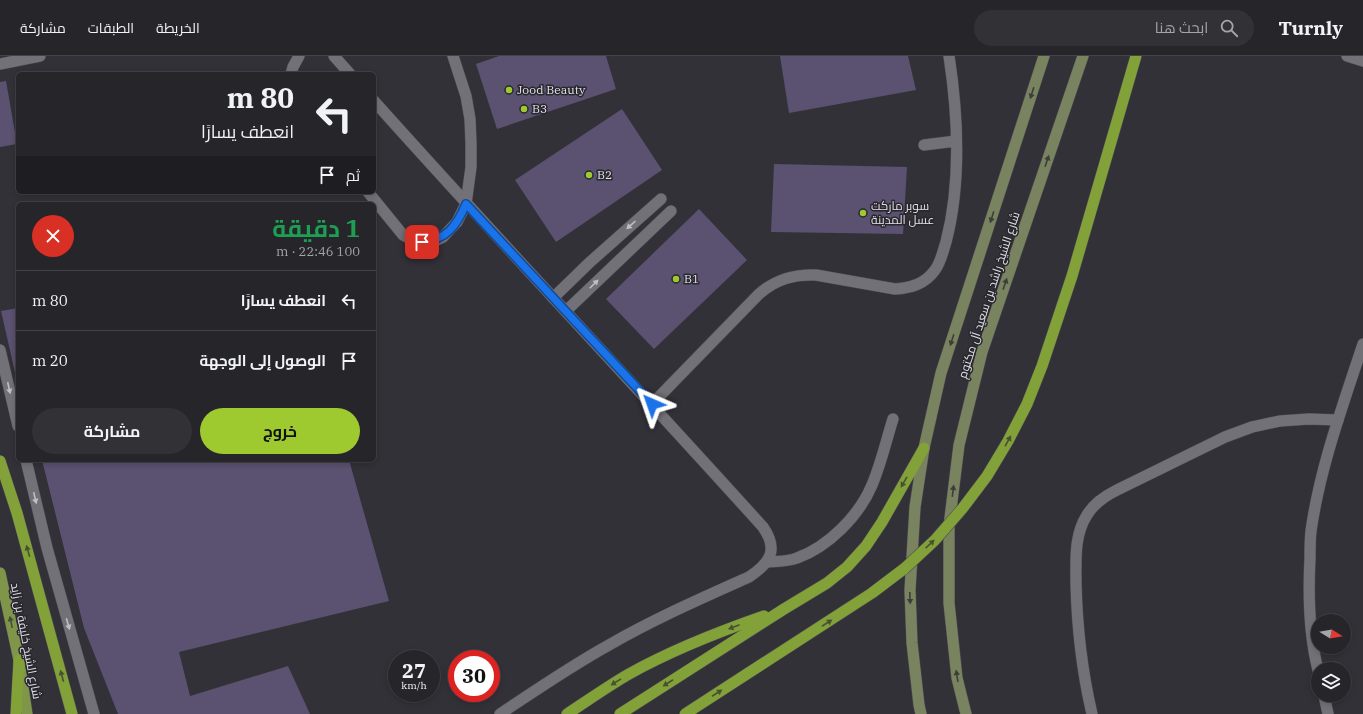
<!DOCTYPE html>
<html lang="ar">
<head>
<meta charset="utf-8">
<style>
	body { margin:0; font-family:"IBM Plex Serif",Cairo,serif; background:#323136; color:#f1f3f6; direction:rtl; height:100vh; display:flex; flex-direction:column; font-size:15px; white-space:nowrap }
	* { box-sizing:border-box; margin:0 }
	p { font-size:13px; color:#a4a5a8 }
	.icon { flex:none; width:22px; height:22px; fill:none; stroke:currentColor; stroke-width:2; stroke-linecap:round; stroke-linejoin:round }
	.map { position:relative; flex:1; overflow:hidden; direction:ltr }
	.details { position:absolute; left:16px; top:146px; width:360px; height:260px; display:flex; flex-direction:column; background:#26252a; border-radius:6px; box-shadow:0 2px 6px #0003,0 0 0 1px #424247; direction:rtl }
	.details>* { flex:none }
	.top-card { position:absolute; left:16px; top:16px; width:360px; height:122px; border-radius:6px; box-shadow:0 2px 6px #0003,0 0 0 1px #424247; direction:rtl; background:#26252a; color:#f1f3f6; overflow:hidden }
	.needle { width:26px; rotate:101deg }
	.fabs { position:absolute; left:1311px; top:558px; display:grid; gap:8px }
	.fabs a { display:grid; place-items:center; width:40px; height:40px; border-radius:50%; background:#26252a; box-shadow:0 2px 6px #0003,0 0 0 1px #424247; font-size:20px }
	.speed { position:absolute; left:388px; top:594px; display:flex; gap:8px; font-size:20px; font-weight:700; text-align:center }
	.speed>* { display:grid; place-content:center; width:52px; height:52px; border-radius:50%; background:#26252a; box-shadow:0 2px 6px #0003,0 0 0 1px #424247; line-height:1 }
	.speed small { font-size:10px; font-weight:400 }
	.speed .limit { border:6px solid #d22; background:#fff; color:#111 }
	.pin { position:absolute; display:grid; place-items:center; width:34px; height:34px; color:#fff; margin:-17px; border-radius:8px; box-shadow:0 2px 6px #0006 }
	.me { position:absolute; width:44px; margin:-22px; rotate:317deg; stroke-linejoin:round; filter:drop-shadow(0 0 3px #0008) }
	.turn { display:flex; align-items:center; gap:14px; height:84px; padding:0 16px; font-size:18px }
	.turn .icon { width:52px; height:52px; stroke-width:2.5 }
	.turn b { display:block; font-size:28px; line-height:34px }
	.then { display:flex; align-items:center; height:38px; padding:0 16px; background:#0003; gap:8px; font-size:15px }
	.round { display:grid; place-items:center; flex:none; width:42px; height:42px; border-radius:21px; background:#323136 }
	.overview { display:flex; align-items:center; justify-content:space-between; height:68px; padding:0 16px }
	h1 { font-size:24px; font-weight:700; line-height:30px; color:#1e9e55 }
	.primary-button { display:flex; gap:8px; margin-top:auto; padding:8px 16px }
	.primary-button a { flex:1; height:46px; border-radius:24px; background:#9eca2f; color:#111; font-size:16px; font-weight:700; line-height:46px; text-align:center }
	.primary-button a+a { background:#323136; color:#f1f3f6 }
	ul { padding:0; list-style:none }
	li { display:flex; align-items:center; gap:12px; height:60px; padding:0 16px; border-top:1px solid #424247 }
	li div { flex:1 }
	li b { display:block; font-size:15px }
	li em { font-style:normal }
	header { display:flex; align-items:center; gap:24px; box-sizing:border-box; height:56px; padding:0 20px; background:#26252a; border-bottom:1px solid #424247 }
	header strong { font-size:19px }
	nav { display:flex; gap:22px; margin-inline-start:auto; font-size:14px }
	.search { width:280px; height:36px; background:#323136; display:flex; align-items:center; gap:10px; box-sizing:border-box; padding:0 14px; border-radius:22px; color:#a4a5a8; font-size:15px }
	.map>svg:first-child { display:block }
	.building { fill:#5b5170 }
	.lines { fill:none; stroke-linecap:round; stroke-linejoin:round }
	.service-casing { stroke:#4e4d52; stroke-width:12 }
	.minor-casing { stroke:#4e4d52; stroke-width:12 }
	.secondary-casing { stroke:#4e4d52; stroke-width:12 }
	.primary-casing { stroke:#4e4d52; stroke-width:12 }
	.trunk-casing { stroke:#4e4d52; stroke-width:12 }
	.service { stroke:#737178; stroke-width:11 }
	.minor { stroke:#737178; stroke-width:11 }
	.secondary { stroke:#798360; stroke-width:11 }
	.primary { stroke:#7f9549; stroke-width:11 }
	.trunk { stroke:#83a139; stroke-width:11 }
	.trunk-bridge-casing { stroke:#4e4d52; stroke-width:12; stroke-linecap:butt }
	.trunk-bridge { stroke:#83a139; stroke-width:11 }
	.oneway { fill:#3d3e3a }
	.oneway2 { fill:#c0bfc4 }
	.oneway3 { fill:#485232 }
	.oneway4 { fill:#474e37 }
	.route-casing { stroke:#114b97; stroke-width:10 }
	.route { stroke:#1a73e8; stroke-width:7 }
	.poi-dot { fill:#9eca2f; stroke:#29272e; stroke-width:1.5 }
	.labels { text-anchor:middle; stroke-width:3; stroke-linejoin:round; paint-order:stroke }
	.poi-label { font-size:12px; fill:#e1e0e5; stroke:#29272e; text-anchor:start }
	.street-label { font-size:12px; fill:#e1e0e5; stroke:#29272e }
</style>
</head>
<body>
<header>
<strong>Turnly</strong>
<div class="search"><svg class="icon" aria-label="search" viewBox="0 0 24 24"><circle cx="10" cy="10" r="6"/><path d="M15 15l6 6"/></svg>ابحث هنا</div>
<nav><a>الخريطة</a><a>الطبقات</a><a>مشاركة</a></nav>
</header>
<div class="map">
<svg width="1363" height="658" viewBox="0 0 1363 658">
	<rect width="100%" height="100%" fill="#333138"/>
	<g class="building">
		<polygon points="499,0 606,0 616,33 497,73 476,8"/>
		<polygon points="780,0 908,0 916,34 789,57"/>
		<polygon points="6,25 17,88 0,91 0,26"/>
		<polygon points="622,53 662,114 556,186 515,124"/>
		<polygon points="774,108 907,111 903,178 771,176"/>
		<polygon points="699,153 747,204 654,293 606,243"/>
		<polygon points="18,252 18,325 17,325 1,255"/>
		<polygon points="42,404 349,404 389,545 179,596 190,640 288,610 310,658 118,658 84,572"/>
	</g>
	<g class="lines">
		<defs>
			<g id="service">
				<polyline points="1347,0 1363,5"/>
				<polyline points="0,8 40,0"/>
				<polyline points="291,18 293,11 299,0"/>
				<polyline points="924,89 956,85"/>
				<polyline points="368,136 403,179 412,184 422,187 433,186 443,181 457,166 466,148 471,111 471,87 470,63 466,40 453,0"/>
				<polyline points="553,242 589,207 661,143"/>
				<polyline points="566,255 671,155"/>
				<path d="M652,348L759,238C776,223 794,218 816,219L895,233C911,232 925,228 935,214C941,206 943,195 946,186C961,128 958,59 949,0"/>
				<path d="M767,506C777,505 787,506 797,502C828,491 859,460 872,429C881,408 886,385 893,363"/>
				<path d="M1318,614C1309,578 1308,540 1310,502C1310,493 1310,484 1311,475C1320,411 1343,349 1363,288"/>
				<polyline points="1324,639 1328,658"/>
				<path d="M1092,658C1082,615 1077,571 1076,527C1076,504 1074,479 1087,459C1094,447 1105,440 1117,434L1225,381L1252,371L1280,365L1309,363L1338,364"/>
			</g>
			<g id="minor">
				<polyline points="334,0 350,18"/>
				<path d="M374,45C502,188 634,328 763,471C779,494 770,507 749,521C702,542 654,563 609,589C571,610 536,634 500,658"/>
				<polyline points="0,294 18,370"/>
				<polyline points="26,404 47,492 94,658"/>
			</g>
			<g id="secondary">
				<polyline points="921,658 919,649 912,587 910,534 915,451 924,392 941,317 1044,0"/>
				<polyline points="966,658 957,622 949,547 949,470 959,389 982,296 1083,0"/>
			</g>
			<polyline id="primary" points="0,517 19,604 27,658"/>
			<g id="trunk">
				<polyline points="0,405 17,457 72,658"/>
				<polyline points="16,658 19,604"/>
				<path d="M567,658C587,645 608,630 629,618C672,594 718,576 764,560"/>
				<polyline points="620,658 784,553 827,527 847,511 866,490 882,466 924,392"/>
			</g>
		</defs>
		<use href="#service" class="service-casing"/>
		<use href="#minor" class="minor-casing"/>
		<use href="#secondary" class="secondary-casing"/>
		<use href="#primary" class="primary-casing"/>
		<use href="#trunk" class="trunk-casing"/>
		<use href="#service" class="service"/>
		<use href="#minor" class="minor"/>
		<use href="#secondary" class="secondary"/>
		<use href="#primary" class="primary"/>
		<use href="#trunk" class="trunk"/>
		<defs>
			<polyline id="trunk-bridge" points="685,658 872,537 905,512 935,484 962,453 987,420 1008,385 1027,348 1042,310 1072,220 1136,0"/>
		</defs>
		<use href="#trunk-bridge" class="trunk-bridge-casing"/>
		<use href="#trunk-bridge" class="trunk-bridge"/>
	</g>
	<defs><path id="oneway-solid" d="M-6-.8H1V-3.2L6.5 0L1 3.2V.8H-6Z"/></defs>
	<g class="oneway">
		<use href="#oneway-solid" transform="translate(1032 37) rotate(108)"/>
		<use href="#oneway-solid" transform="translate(1047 105) rotate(-71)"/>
		<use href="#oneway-solid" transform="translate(992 161) rotate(108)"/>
		<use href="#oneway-solid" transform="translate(1005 228) rotate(-71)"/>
		<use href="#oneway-solid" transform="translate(952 284) rotate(108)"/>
		<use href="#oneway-solid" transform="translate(953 435) rotate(-83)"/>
		<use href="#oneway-solid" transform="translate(910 542) rotate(88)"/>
		<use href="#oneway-solid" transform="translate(957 620) rotate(-99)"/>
	</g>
	<g class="oneway2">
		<use href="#oneway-solid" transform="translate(631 169) rotate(138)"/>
		<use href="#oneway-solid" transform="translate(594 228) rotate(-45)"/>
		<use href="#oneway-solid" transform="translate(9 332) rotate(77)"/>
		<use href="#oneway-solid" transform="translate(35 442) rotate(77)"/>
		<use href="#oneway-solid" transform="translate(68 568) rotate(74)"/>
	</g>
	<g class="oneway3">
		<use href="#oneway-solid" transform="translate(1008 385) rotate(-61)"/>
		<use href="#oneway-solid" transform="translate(904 426) rotate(120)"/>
		<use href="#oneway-solid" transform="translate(930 488) rotate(-43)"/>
		<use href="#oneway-solid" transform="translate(28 495) rotate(-106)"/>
		<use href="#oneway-solid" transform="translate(827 567) rotate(-33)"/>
		<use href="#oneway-solid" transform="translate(734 571) rotate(159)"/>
		<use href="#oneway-solid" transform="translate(62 620) rotate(-105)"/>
		<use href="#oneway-solid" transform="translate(616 626) rotate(148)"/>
		<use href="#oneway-solid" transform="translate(668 627) rotate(147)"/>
		<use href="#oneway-solid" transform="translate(717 637) rotate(-33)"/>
	</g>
	<use class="oneway4" href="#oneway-solid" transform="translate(11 566) rotate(-102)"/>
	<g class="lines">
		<defs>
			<path id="route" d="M422,186C447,184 457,169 466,148L652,348"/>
		</defs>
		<use href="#route" class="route-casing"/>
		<use href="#route" class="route"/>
	</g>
	<g class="poi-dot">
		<circle cx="509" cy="34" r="4"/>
		<circle cx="524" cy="53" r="4"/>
		<circle cx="589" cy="119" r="4"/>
		<circle cx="863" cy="157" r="4"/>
		<circle cx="676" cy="223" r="4"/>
	</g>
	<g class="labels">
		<g class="poi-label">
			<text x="517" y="38">Jood Beauty</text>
			<text x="532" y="57">B3</text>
			<text x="597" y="123">B2</text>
			<text x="871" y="154">سوبر ماركت<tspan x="871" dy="14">عسل المدينة</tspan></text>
			<text x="684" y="227">B1</text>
		</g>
		<g class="street-label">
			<text transform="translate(989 239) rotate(-72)" y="4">شارع الشيخ راشد بن سعيد آل مكتوم</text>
			<text transform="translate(26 585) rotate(79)" y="4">شارع الشيخ خليفة بن زايد</text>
		</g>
	</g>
</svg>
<div class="fabs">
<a><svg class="needle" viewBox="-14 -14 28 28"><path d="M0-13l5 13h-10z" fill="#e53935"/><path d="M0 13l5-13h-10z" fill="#a4a5a8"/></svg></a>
<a><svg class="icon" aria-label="layers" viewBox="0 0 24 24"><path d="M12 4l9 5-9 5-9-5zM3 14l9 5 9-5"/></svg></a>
</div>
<div class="speed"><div>27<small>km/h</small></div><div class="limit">30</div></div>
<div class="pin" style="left:422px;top:186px;background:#d93025"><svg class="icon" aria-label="arrive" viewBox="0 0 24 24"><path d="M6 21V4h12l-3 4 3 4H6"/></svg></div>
<svg class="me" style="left:652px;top:348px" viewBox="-20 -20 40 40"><path d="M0-17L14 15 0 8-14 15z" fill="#1a73e8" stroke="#fff" stroke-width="4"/></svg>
<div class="top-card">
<div class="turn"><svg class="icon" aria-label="left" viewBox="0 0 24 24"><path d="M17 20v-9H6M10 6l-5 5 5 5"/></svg><div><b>80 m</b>انعطف يسارًا</div></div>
<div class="then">ثم<svg class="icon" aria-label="arrive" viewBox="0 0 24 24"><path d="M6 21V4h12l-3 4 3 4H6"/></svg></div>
</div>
<section class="details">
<div class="overview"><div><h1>1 دقيقة</h1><p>100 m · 22:46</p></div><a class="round" style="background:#d93025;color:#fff"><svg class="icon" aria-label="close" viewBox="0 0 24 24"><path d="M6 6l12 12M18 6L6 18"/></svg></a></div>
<ul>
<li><svg class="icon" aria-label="left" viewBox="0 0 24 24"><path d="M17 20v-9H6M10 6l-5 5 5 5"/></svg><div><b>انعطف يسارًا</b></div><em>80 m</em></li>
<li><svg class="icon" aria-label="arrive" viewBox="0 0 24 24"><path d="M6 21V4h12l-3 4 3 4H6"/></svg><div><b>الوصول إلى الوجهة</b></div><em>20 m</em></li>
</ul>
<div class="primary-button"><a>خروج</a><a>مشاركة</a></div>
</section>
</div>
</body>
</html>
